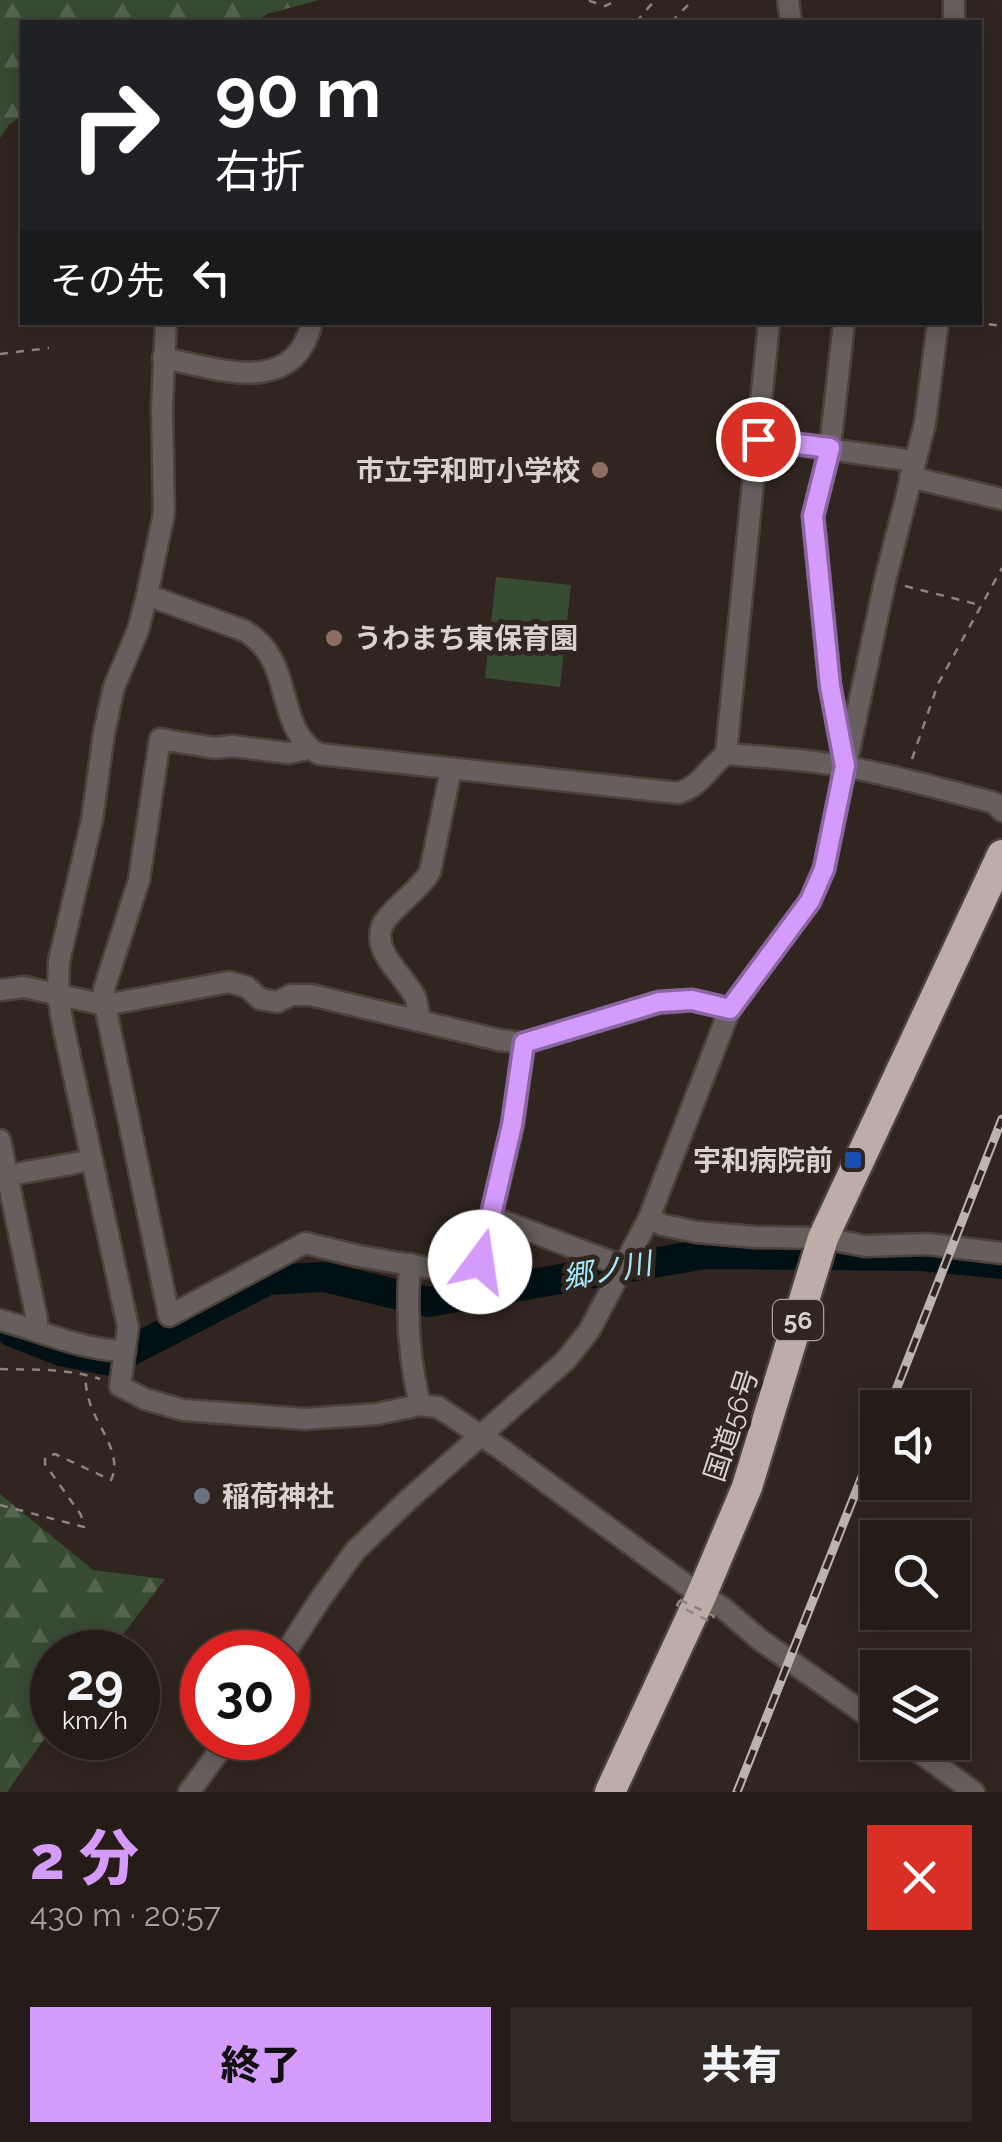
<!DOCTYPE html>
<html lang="ja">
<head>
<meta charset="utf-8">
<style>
	body { margin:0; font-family:Raleway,"Noto Sans JP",sans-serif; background:#312924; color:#f1f3f6; height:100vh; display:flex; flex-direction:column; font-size:38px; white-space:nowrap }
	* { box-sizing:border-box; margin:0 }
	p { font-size:32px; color:#a3a1a1 }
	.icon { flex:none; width:55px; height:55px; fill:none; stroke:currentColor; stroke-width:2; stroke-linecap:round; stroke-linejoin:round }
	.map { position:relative; height:1792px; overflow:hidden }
	.drawer { display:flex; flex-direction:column; background:#251c17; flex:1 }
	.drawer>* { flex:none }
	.hud { position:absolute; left:20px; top:20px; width:962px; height:305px; border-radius:0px; box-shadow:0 5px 25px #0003,0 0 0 2px #423a36; background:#202124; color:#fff; overflow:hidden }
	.buttons { position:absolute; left:860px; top:1390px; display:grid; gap:20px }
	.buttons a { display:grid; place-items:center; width:110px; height:110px; border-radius:0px; background:#251c17; box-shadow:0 5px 25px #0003,0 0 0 2px #423a36; font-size:50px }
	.speed { position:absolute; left:30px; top:1630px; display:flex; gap:20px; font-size:50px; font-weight:700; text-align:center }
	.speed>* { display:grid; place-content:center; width:130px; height:130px; border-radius:50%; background:#251c17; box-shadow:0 5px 25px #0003,0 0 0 2px #423a36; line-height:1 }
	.speed small { font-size:25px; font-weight:400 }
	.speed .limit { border:15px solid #d22; background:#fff; color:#111 }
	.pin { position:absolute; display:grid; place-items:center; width:85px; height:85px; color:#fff; margin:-42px; border:5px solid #fff; border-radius:50%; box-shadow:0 2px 10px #0007 }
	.me { position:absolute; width:110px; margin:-55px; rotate:14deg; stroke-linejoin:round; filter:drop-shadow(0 0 8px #0008) }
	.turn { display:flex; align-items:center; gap:35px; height:210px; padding:0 30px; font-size:45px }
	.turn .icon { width:130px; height:130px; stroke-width:2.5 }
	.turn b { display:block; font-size:70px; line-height:85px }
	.then { display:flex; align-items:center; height:95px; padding:0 30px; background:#0003; gap:20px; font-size:38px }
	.round { display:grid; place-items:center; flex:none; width:105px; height:105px; border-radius:0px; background:#312924 }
	.summary { display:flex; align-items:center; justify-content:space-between; height:170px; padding:0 30px }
	h1 { font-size:60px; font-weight:800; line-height:75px; color:#d59bfa }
	.primary-button { display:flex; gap:20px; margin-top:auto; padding:20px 30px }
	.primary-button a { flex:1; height:115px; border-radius:0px; background:#d59bfa; color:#111; font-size:40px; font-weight:800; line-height:115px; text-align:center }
	.primary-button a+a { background:#312924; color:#f1f3f6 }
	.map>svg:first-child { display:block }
	.forest { fill:url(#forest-firs) }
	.pitch { fill:#384b33 }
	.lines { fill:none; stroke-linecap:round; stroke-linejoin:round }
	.river { stroke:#011014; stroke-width:30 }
	.minor-casing { stroke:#4c413b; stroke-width:25 }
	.highway-casing { stroke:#4c413b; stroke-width:35 }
	.path { stroke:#8d837e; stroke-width:2.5; stroke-dasharray:8 8; stroke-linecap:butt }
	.minor { stroke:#665f5d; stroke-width:20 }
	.highway { stroke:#bdaca7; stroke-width:30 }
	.rail-casing { stroke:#bcb3af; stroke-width:9 }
	.rail { stroke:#31251f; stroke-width:5; stroke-dasharray:15; stroke-linecap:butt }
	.path-bridge { stroke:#8d837e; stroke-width:2.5; stroke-dasharray:8 8; stroke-linecap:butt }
	.route-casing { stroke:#8a65a2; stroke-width:25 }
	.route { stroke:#d59bfa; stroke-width:18 }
	.education-dot { fill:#8d6e63; stroke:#31251f; stroke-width:4 }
	.transit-dot { fill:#1a4fb4; stroke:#31251f; stroke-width:4 }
	.worship-dot { fill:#6b7280; stroke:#31251f; stroke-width:4 }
	.labels { text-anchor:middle; stroke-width:10; stroke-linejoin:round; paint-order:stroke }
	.shield { fill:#31251f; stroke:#a79e9a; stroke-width:2.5 }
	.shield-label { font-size:25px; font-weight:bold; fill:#dad2ce }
	.poi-label { font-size:28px; font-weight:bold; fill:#dad2ce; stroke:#31251f; text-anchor:end }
	.street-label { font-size:28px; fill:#dad2ce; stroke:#31251f }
	.water-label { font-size:30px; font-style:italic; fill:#a2ebff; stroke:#31251f }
</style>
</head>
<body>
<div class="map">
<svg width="1002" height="1792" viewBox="0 0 1002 1792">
	<defs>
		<pattern id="forest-firs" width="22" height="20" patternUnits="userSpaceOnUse" patternTransform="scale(2.5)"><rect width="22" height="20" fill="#384b33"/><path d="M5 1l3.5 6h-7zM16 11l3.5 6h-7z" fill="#54644f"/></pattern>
	</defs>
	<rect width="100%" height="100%" fill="#31251f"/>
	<g class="forest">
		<polygon points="0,0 319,0 267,14 256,22 22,22 22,115 9,125 0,138"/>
		<polygon points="0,1494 93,1570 165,1579 110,1652 52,1652 52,1728 7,1792 0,1792"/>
	</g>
	<polygon class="pitch" points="496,577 571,585 560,687 485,678"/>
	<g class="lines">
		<polyline class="river" points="12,1332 61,1351 111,1361 268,1280 324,1277 428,1302 705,1254 922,1256 1002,1264"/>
		<defs>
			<g id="minor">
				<polyline points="788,0 791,22"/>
				<polyline points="954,22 954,0"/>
				<polyline points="166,322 162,407 164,513 147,595 138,630 114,687 104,733 92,820 59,961 58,996 63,1025 128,1327 120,1386 145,1399 183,1410 305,1419 377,1414 420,1405 438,1407 501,1449 685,1584 723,1608 759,1639 878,1723"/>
				<path d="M163,358C217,368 294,399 312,322"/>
				<polyline points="758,439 914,461"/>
				<polyline points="910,477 1002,499"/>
				<path d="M147,595L245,631C254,637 262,643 268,653C289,684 283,735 319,754L678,793C701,786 707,769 726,754C765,757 804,759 842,766C894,775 944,790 995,803L1002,811"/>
				<polyline points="309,749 288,753 232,746 215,748 160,739 139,880 104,989 105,1005 169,1316 305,1243 359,1256 464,1274 480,1262 513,1125 523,1043"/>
				<polyline points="726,754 769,322"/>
				<polyline points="843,756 830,686 813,516 830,448 844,322"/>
				<polyline points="0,990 24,987 105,1005 229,982 247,987 260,999 277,1002 291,995 311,995 499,1040 523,1043 659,1003 692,1000 730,1009"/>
				<path d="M420,1020C418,1013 418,1004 415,997C405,976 372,953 382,926C389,910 419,891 430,872L451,769"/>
				<polyline points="0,1140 37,1320 36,1330"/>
				<polyline points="0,1177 92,1160"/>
				<polyline points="492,1217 623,1266"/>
				<polyline points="649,1218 663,1225 697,1232 755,1237 823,1238 865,1246 928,1244 1002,1253"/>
				<path d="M410,1264C406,1313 408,1357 420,1405"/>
				<path d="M0,1320C42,1331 81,1350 125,1351"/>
				<polyline points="286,1652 319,1601 355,1551 408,1500 566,1360 589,1331 649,1218 730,1009 810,901 824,869 885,581 925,423 938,322"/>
				<polyline points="905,1742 974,1792"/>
				<polyline points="189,1792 229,1738"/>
			</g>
			<polyline id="highway" points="610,1792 701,1596 747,1487 823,1238 1002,855"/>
		</defs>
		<use href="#minor" class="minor-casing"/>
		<use href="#highway" class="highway-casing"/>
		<g class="path">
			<polyline points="591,0 590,1 605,6 618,0"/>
			<polyline points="636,22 655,0"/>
			<polyline points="671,22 693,0"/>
			<polyline points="973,322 1002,326"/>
			<polyline points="0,354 49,348"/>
			<polyline points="905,586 980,605"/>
			<polyline points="912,759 938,684 1002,568"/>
			<path d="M0,1369C34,1370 67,1368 100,1379"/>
			<path d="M0,1505L84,1527L81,1515L45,1464V1457L55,1454L111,1480C124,1454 95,1424 89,1400C86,1391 86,1382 84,1374"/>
		</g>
		<use href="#minor" class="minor"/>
		<use href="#highway" class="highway"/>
		<defs>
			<g id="rail">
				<polyline points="889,1408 1002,1119"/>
				<polyline points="737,1792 878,1436"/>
			</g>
		</defs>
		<use href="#rail" class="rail-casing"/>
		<use href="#rail" class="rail"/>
		<polygon class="path-bridge" points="680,1600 714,1616 711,1622 677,1605"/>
	</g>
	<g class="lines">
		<defs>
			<polyline id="route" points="480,1262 512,1125 524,1043 659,1002 692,1000 730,1009 810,901 824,869 845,766 830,686 813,516 830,448 758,439"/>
		</defs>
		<use href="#route" class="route-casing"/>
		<use href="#route" class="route"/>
	</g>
	<g class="education-dot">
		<circle cx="600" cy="470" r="10"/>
		<circle cx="334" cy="638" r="10"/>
	</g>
	<rect class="transit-dot" x="843" y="1150" width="20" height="20" rx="5"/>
	<circle class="worship-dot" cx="202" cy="1496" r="10"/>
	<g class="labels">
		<rect class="shield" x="773" y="1300" width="50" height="40" rx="8"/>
		<g class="shield-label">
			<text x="798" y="1329">56</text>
		</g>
		<g class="poi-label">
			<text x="580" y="480">市立宇和町小学校</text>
			<text x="354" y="648" text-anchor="start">うわまち東保育園</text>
			<text x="833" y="1170">宇和病院前</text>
			<text x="222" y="1506" text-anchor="start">稲荷神社</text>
		</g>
		<g class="street-label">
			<text transform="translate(731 1425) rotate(-72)" y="10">国道56号</text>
		</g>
		<g class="water-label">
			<text transform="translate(607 1271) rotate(-10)" y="10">郷ノ川</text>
		</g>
	</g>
</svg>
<div class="buttons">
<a><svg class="icon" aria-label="sound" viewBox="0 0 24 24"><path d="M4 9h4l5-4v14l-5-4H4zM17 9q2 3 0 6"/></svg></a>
<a><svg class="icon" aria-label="search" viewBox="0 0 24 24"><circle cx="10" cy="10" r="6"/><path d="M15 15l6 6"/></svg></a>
<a><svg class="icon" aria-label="layers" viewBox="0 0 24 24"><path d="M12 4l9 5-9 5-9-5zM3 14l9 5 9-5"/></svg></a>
</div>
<div class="speed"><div>29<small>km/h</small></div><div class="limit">30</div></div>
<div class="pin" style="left:758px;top:439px;background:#d93025"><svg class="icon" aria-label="arrive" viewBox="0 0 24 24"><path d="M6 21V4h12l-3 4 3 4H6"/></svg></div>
<svg class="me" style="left:480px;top:1262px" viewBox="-20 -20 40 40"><circle r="19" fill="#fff"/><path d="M0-13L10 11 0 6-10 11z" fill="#d59bfa"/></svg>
<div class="hud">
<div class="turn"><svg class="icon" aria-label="right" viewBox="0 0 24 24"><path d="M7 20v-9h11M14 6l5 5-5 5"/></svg><div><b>90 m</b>右折</div></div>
<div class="then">その先<svg class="icon" aria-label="left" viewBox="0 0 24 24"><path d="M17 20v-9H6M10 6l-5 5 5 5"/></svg></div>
</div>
</div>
<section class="drawer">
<div class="summary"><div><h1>2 分</h1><p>430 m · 20:57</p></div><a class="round" style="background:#d93025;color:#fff"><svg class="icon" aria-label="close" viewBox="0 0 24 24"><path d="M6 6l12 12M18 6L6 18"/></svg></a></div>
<div class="primary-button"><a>終了</a><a>共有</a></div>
</section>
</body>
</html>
